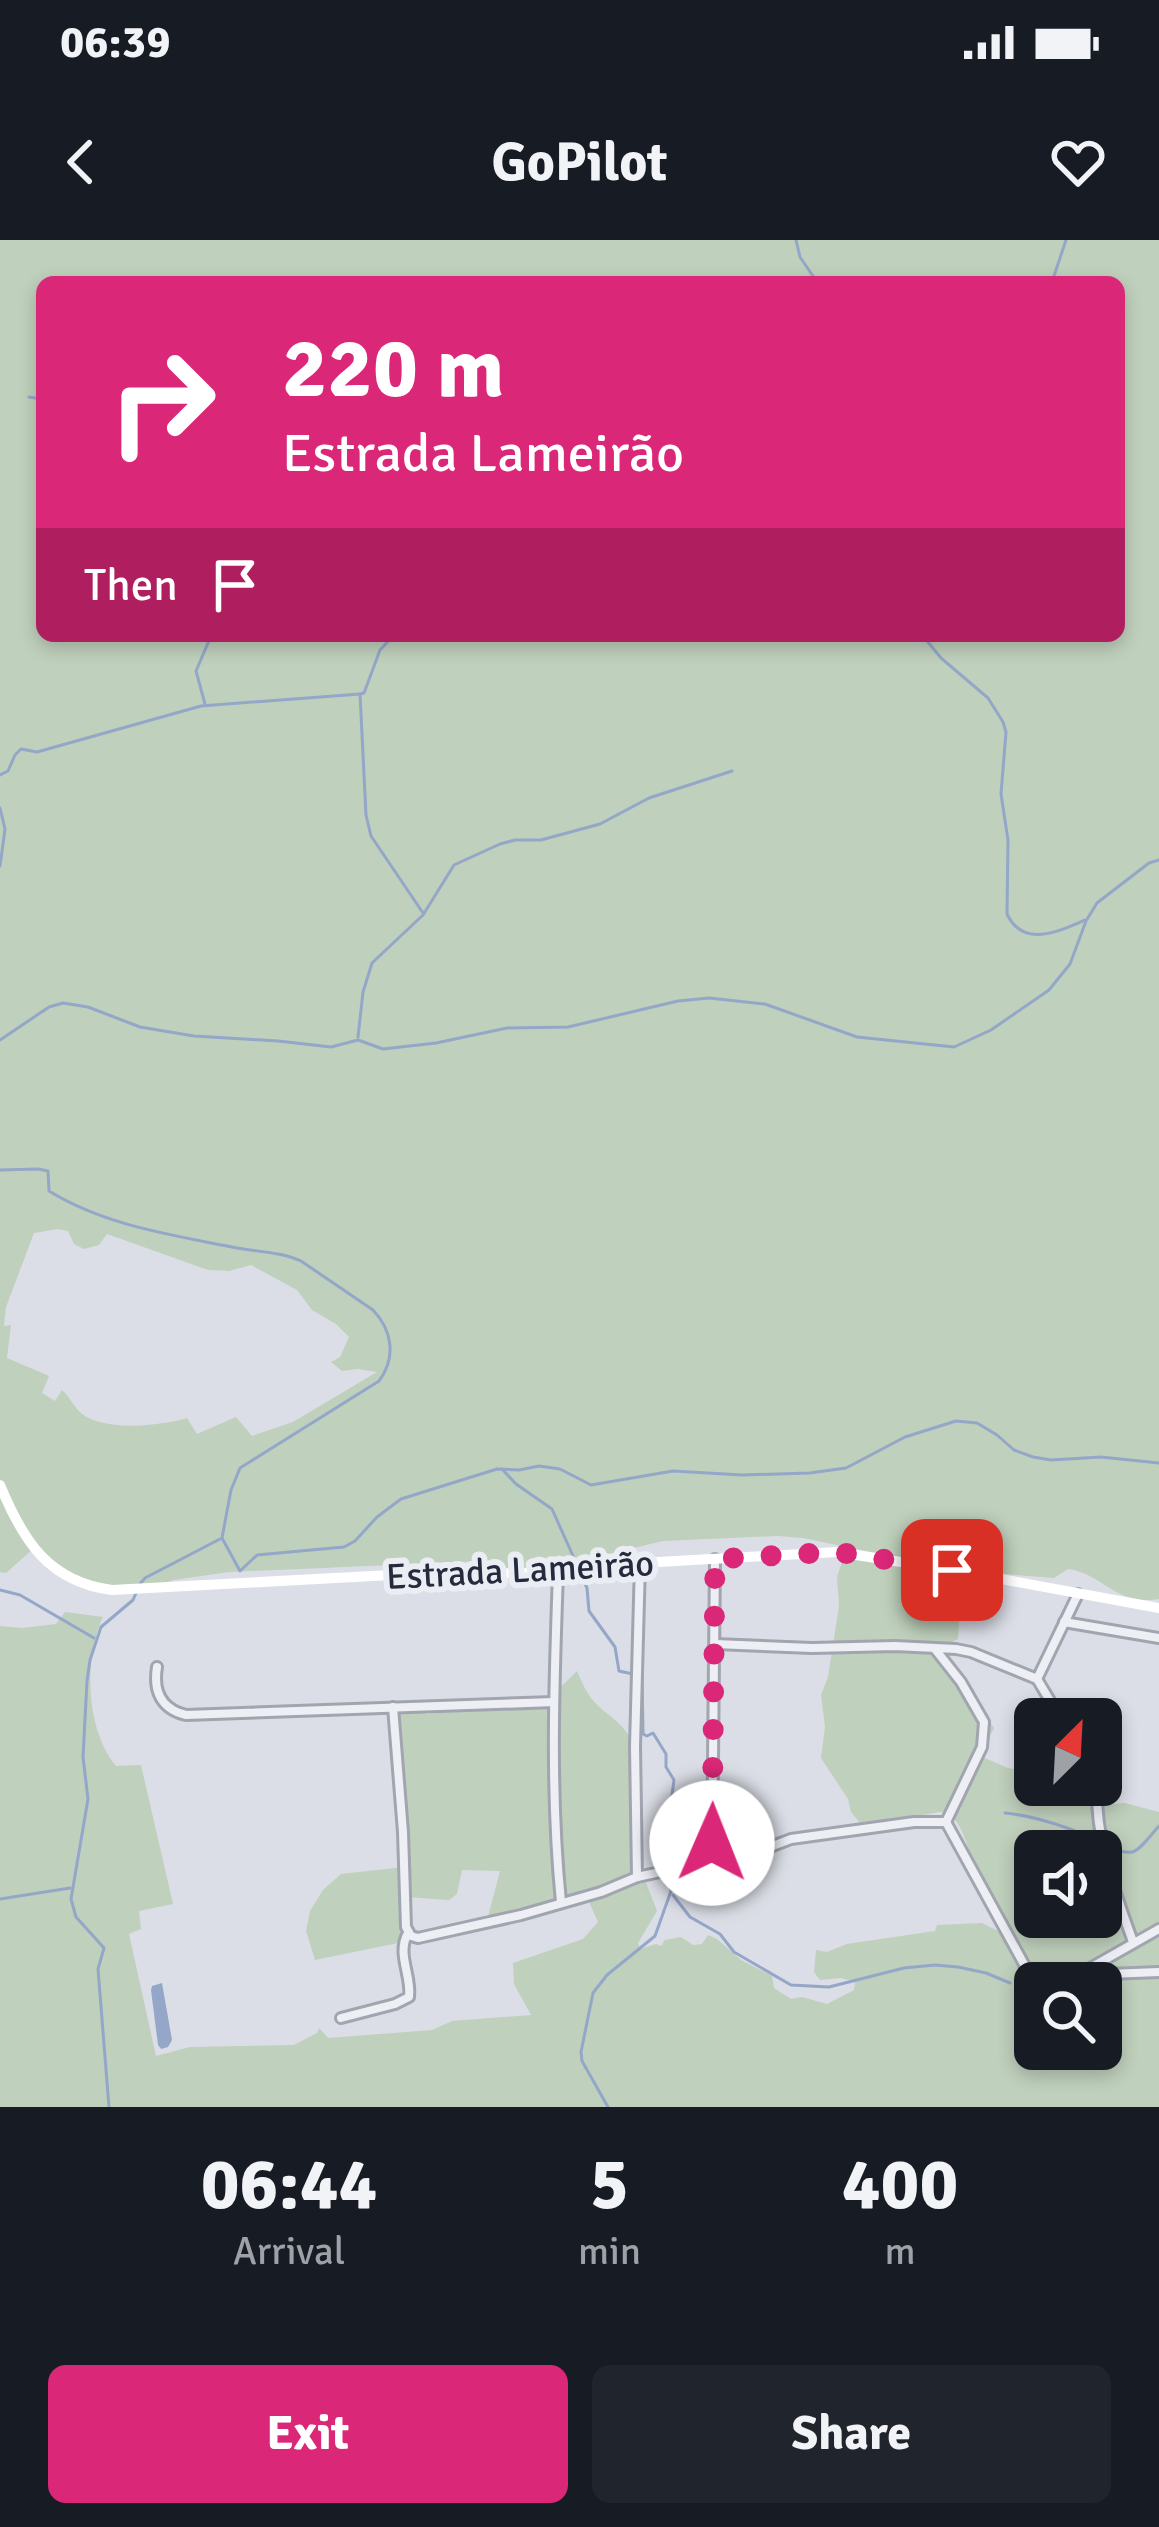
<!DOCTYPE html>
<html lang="en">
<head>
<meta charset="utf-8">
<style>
	body { margin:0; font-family:Signika,sans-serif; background:#20242c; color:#f1f3f6; height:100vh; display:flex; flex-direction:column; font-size:45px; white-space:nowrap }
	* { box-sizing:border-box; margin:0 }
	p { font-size:39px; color:#9ea1a6 }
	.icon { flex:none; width:66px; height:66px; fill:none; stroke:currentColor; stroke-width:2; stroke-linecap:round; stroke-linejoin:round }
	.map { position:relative; height:1867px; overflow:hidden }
	.side { display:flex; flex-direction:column; background:#171b24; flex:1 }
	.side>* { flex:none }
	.hud { position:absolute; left:36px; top:36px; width:1089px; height:366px; border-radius:18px; box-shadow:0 6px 18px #0003; background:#db2777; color:#fff; overflow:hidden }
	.needle { width:78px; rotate:24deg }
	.fabs { position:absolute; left:1014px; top:1458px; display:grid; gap:24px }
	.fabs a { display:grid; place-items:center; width:108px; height:108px; border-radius:18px; background:#171b24; box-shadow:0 6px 18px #0003; font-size:60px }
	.pin { position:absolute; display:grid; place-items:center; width:102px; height:102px; color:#fff; margin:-51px; border-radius:24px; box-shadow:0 6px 18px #0006 }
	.me { position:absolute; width:132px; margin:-66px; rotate:1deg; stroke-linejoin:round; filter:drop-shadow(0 0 9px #0008) }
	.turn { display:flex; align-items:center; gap:42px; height:252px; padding:0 48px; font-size:54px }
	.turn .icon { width:156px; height:156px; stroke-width:2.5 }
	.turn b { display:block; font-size:84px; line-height:102px }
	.then { display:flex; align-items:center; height:114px; padding:0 48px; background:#0003; gap:24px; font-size:45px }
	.eta { display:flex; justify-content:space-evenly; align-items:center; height:204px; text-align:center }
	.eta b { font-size:72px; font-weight:700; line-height:84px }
	.action { display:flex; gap:24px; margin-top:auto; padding:24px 48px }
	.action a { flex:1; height:138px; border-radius:18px; background:#db2777; color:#fff; font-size:48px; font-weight:700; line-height:138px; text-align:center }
	.action a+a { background:#20242c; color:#f1f3f6 }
	.status { display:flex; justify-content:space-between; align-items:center; height:84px; padding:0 60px; background:#171b24; direction:ltr }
	.status svg { height:33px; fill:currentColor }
	header { display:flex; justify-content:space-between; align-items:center; height:156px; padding:0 48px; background:#171b24; font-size:54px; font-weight:700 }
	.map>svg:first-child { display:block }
	.green { fill:#bfd0bc; fill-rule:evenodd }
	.water { fill:#94a7c8 }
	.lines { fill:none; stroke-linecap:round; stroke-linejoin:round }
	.stream { stroke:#94a7c8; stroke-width:3 }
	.street-casing { stroke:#a1a5b0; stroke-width:14 }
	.street { stroke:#eeeff5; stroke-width:8 }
	.secondary { stroke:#fff; stroke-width:10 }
	.route { stroke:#db2777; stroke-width:21; stroke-dasharray:0 37.8 }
	.labels { text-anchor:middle; stroke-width:12; stroke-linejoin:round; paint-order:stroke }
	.street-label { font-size:36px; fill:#252b3d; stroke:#eaedf4 }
</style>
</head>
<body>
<div class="status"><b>06:39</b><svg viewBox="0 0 49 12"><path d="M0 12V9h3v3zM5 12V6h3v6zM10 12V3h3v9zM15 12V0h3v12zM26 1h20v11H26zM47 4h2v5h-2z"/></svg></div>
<header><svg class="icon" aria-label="back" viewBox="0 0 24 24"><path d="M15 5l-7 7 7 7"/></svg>GoPilot<svg class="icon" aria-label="heart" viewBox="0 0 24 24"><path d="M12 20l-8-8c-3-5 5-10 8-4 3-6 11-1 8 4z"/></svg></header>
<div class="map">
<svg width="1159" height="1867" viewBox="0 0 1159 1867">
	<rect width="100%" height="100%" fill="#dbdee6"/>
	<g class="green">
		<path d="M0,0H1159V1359C1115,1366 1104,1334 1068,1329L1054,1338L1005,1334L982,1324L935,1316L915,1321L803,1298L778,1296L663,1301L575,1322L506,1330L482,1321L229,1332L174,1340L145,1349L120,1347L82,1339L33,1309L6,1333L0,1332ZM42,42H1119V396H42ZM58,989L68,991L74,1004L84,1009L99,1005L107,994L208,1030L229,1031L251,1025L297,1050L312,1070L336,1084L349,1097L340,1117L331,1122L342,1131L358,1129L377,1132L293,1182L252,1196L236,1177L197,1194L187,1178C161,1186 103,1192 81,1173C73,1166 70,1157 62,1150L55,1161L42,1153L49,1136L7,1118L11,1085L4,1086L6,1067L34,993Z"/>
		<path d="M844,1316L966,1338L967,1366L959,1382L958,1399L940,1408L994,1488L980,1516L1008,1528L1035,1533V1545H1097L1093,1566L1125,1563L1159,1572V1867H0V1386L22,1388L56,1384L65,1372L103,1377C83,1419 86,1490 116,1526L141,1525L173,1664L139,1671L141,1689L129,1694L156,1816L190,1807L294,1805L317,1793L319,1788L328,1798L432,1790L452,1781L531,1775L514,1744L513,1723L583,1699L598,1682L589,1662L486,1684L500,1631L462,1630L457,1654L449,1660L406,1657L403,1702L315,1720L306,1691L310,1671L323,1650L341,1634L405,1627L399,1462L417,1465L426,1474L547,1461L577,1431C581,1440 585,1450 591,1458C605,1476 621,1479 632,1501L633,1640H645L657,1671L638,1703L640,1709L656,1704L661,1706L665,1700L681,1697L693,1705L702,1704L708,1695L717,1699L741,1720L772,1736L774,1748L791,1759L802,1757L827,1764L854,1750L855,1742L841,1738L820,1740L814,1732L816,1710L827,1712L847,1704L935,1691L937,1685L982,1683L998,1691C993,1670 983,1655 976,1636C972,1620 965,1593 956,1581C948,1572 950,1574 939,1572L881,1583L866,1590L851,1572L848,1559L821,1518L825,1487L821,1455L828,1437L839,1366L837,1337ZM1035,1611H1101V1677H1035ZM1035,1743H1101V1809H1035Z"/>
	</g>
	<polygon class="water" points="162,1743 172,1800 168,1807 161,1809 158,1805 151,1750 152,1746"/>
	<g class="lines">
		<g class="stream">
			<polyline points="796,0 800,17 817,42"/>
			<polyline points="1052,42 1066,0"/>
			<polyline points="29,157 42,159"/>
			<polyline points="393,396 380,410 364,453 360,454 366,575 371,596 423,673"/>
			<path d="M923,396L941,418L988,458L1003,482L1006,492L1001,554L1008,600L1007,674C1023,708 1058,692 1085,680"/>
			<polyline points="205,464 196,431 211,396"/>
			<polyline points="0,535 8,531 15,515 21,509 37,512 201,466 360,454"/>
			<polyline points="0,568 5,589 0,626"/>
			<polyline points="358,797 363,752 372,723 423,675 454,625 500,604 515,600 541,600 600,584 649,558 732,531"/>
			<polyline points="0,800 49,767 63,763 88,767 140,787 194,796 278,801 331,807 358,800 383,809 436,803 507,788 568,787 678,761 709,758 765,764 857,797 954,807 991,790 1049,750 1070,724 1086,681 1097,663 1149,623 1159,620"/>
			<path d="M0,930L38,929L48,931L49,951C106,986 173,995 237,1008C259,1012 281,1012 301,1021L373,1070C393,1091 396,1118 379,1141L240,1228L231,1250L222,1298L240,1331L257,1315L344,1307L355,1301L377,1277L401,1259L497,1229L519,1230L539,1226L560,1229L591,1245L673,1231L742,1235L810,1233L846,1228L905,1197L956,1181L977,1183L997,1195L1014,1210L1033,1217L1051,1220L1101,1217L1159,1223"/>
			<polyline points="502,1229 516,1244 552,1269 578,1327"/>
			<polyline points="581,1335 587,1348 589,1371 615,1407 619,1431 642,1436 643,1494 647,1496 653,1493 666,1514 666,1527 674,1540 672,1555 661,1583 671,1651 655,1696 607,1735 593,1753 581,1812 582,1821 608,1867"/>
			<polyline points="140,1344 145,1338 220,1299"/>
			<polyline points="0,1350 20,1355 94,1398"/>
			<path d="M1005,1573C1027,1575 1048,1581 1070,1589C1084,1594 1117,1615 1132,1612C1141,1610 1152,1593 1159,1586"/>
			<polyline points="673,1655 690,1677 720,1694 734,1712 791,1745 829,1747 904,1728 935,1725 958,1727 986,1733 1010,1743"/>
			<polyline points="0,1659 70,1648"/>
			<polyline points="109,1867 98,1729 104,1708 76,1677 71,1659 88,1559 83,1517 87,1441 90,1420 101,1387 133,1360 136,1353"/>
		</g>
		<defs>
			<g id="street">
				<path d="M558,1333C554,1443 550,1553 561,1662"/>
				<polyline points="1064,1382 1159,1398"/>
				<polyline points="715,1404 812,1408 895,1406 956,1409 971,1412 1037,1439 1078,1354"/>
				<polyline points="935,1409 961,1442 984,1482 982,1507 946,1582"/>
				<path d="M157,1427C153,1451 161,1469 186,1475C308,1470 431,1466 554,1462"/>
				<polyline points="1037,1439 1061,1479"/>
				<polyline points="393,1467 403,1592 406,1687 411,1696 418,1698 521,1675 601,1652 637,1637 762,1610 791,1599 914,1582 946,1582 1031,1737 1039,1743"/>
				<path d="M1097,1545C1095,1600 1115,1651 1133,1702"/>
				<polyline points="712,1621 715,1319"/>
				<polyline points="637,1637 635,1506 640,1323"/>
				<polyline points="1083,1735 1159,1732"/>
				<polyline points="1047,1743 1076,1736 1159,1689"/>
				<path d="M341,1778L395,1764L409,1757C412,1735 396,1714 408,1693"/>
			</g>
		</defs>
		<use href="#street" class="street-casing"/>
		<use href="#street" class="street"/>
		<path class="secondary" d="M0,1245C23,1301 49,1342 112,1350L410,1334L558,1333L640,1323L837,1312L952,1330L1159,1368"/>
	</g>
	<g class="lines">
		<polyline class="route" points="712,1603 715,1319 837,1312 952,1330"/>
	</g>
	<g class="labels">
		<g class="street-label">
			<text transform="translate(520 1329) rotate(-3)" y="13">Estrada Lameirão</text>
		</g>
	</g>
</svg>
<div class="fabs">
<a><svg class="needle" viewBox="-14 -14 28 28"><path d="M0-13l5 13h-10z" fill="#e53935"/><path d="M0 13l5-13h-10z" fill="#9ea1a6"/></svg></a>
<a><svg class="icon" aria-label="sound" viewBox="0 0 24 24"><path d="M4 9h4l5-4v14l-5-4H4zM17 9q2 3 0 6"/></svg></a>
<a><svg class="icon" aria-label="search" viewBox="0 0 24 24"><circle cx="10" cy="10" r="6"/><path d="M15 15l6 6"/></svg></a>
</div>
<div class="pin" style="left:952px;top:1330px;background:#d93025"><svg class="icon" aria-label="arrive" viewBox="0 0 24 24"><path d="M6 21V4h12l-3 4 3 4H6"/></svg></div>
<svg class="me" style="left:712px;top:1603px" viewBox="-20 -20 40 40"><circle r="19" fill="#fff"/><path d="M0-13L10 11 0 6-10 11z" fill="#db2777"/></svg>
<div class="hud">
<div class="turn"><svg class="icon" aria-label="right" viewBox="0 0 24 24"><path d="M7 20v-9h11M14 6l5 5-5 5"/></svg><div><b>220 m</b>Estrada Lameirão</div></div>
<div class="then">Then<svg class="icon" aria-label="arrive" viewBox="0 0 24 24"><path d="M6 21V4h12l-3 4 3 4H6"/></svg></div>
</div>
</div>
<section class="side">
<div class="eta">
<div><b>06:44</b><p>Arrival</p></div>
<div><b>5</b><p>min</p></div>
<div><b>400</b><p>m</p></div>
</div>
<div class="action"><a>Exit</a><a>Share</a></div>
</section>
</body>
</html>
